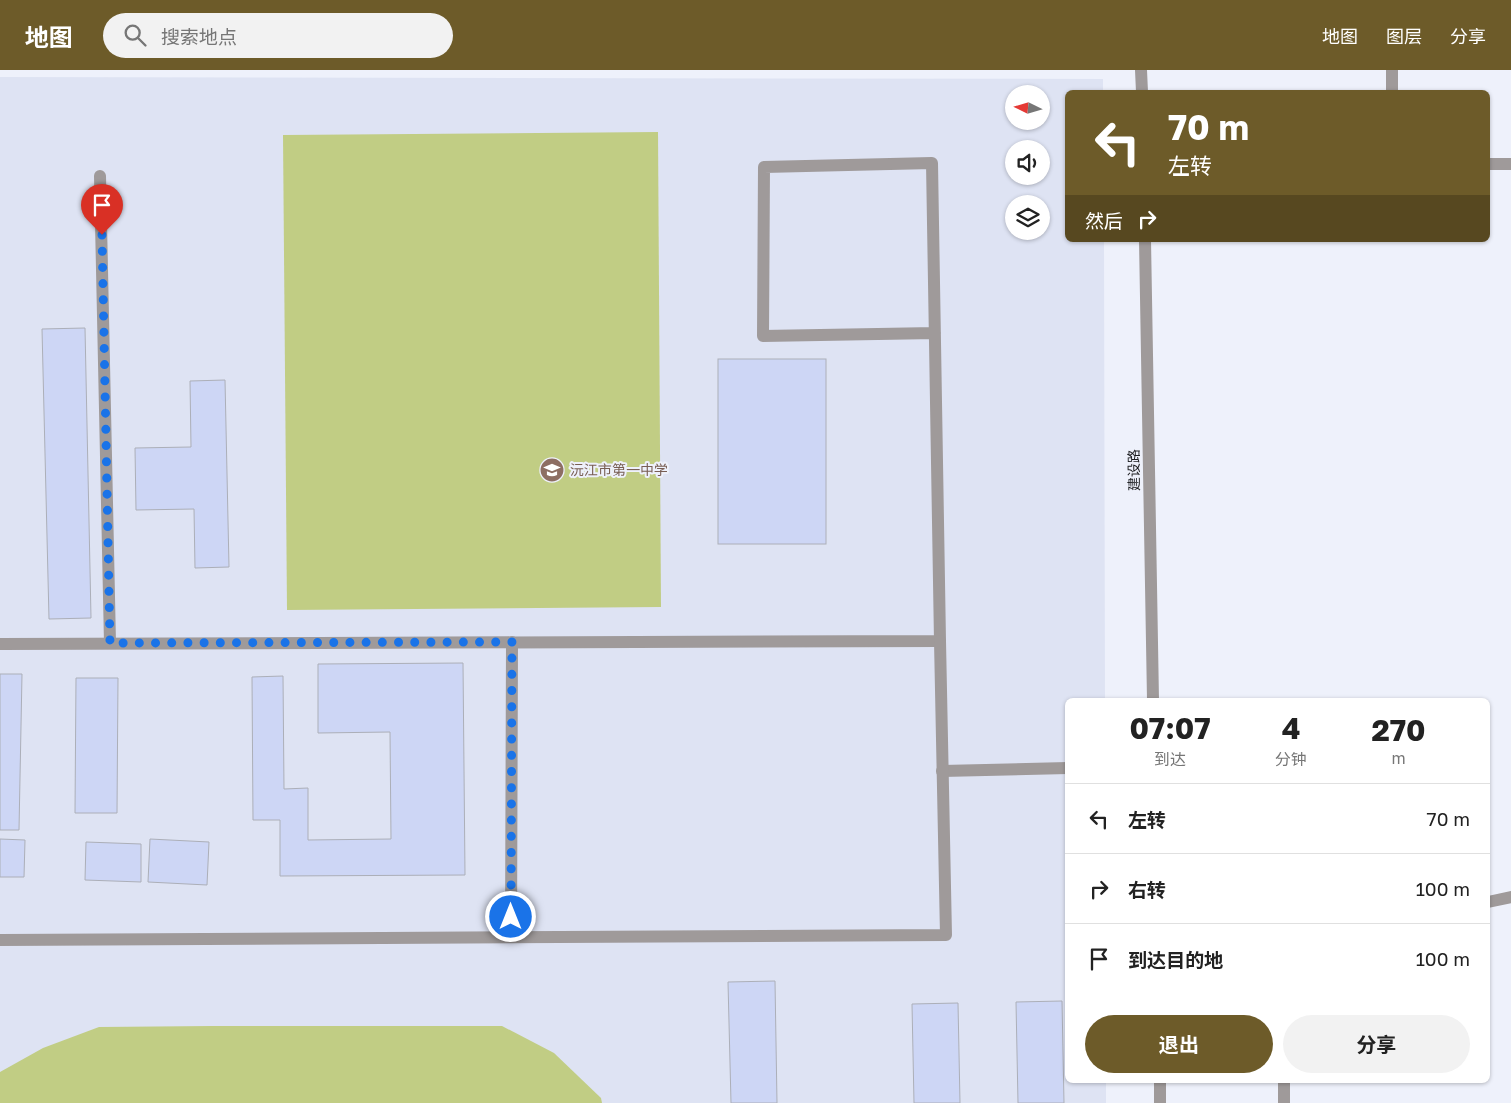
<!DOCTYPE html>
<html lang="zh">
<head>
<meta charset="utf-8">
<style>
	body { margin:0; font-family:"Golos Text","Noto Sans SC",sans-serif; background:#f2f2f2; color:#222; height:100vh; display:flex; flex-direction:column; font-size:19px; white-space:nowrap }
	* { box-sizing:border-box; margin:0 }
	p { font-size:16px; color:#767676 }
	.icon { flex:none; width:28px; height:28px; fill:none; stroke:currentColor; stroke-width:2; stroke-linecap:round; stroke-linejoin:round }
	.map { position:relative; flex:1; overflow:hidden }
	.panel { position:absolute; left:1065px; top:628px; width:425px; height:385px; display:flex; flex-direction:column; background:#fff; border-radius:8px; box-shadow:0 1px 4px #0004 }
	.panel>* { flex:none }
	.hud { position:absolute; left:1065px; top:20px; width:425px; height:152px; border-radius:8px; box-shadow:0 1px 4px #0004; background:#6d5b29; color:#fff; overflow:hidden }
	.needle { width:32px; rotate:275deg }
	.fabs { position:absolute; left:1005px; top:15px; display:grid; gap:10px }
	.fabs a { display:grid; place-items:center; width:45px; height:45px; border-radius:50%; background:#fff; box-shadow:0 1px 4px #0004; font-size:25px }
	.pin { position:absolute; display:grid; place-items:center; width:42px; height:42px; color:#fff; margin:-51px -21px; border-radius:50% 50% 50% 0; rotate:-45deg; box-shadow:0 0 5px #0007 }
	.pin .icon { rotate:45deg }
	.me { position:absolute; width:55px; margin:-28px; rotate:0deg; stroke-linejoin:round; filter:drop-shadow(0 0 4px #0008) }
	.turn { display:flex; align-items:center; gap:18px; height:105px; padding:0 20px; font-size:22px }
	.turn .icon { width:65px; height:65px; stroke-width:2.5 }
	.turn b { display:block; font-size:35px; line-height:42px }
	.then { display:flex; align-items:center; height:48px; padding:0 20px; background:#0003; gap:10px; font-size:19px }
	.eta { display:flex; justify-content:space-evenly; align-items:center; height:85px; text-align:center }
	.eta b { font-size:30px; font-weight:700; line-height:35px }
	.cta { display:flex; gap:10px; margin-top:auto; padding:10px 20px }
	.cta a { flex:1; height:58px; border-radius:30px; background:#6d5b29; color:#fff; font-size:20px; font-weight:700; line-height:58px; text-align:center }
	.cta a+a { background:#f2f2f2; color:#222 }
	ul { padding:0; list-style:none }
	li { display:flex; align-items:center; gap:15px; height:70px; padding:0 20px; border-top:1px solid #e0e0e0 }
	li div { flex:1 }
	li b { display:block; font-size:19px }
	li em { font-style:normal }
	header { display:flex; align-items:center; gap:30px; box-sizing:border-box; height:70px; padding:0 25px; background:#6d5b29; color:#fff }
	header strong { font-size:24px }
	nav { display:flex; gap:28px; margin-inline-start:auto; font-size:18px }
	.search { width:350px; height:45px; background:#f2f2f2; display:flex; align-items:center; gap:12px; box-sizing:border-box; padding:0 18px; border-radius:28px; color:#767676; font-size:19px }
	.map>svg:first-child { display:block }
	.built { fill:#dee3f3; fill-rule:evenodd }
	.green { fill:#c1cd84 }
	.building { fill:#cdd6f5; stroke:#acafb8 }
	.lines { fill:none; stroke-linecap:round; stroke-linejoin:round }
	.minor { stroke:#9f9a9a; stroke-width:12 }
	.tertiary { stroke:#9f9a9a; stroke-width:12 }
	.route { stroke:#1a73e8; stroke-width:9; stroke-dasharray:0 16.2 }
	.labels { text-anchor:middle; stroke-width:4; stroke-linejoin:round; paint-order:stroke }
	.education-label { font-size:14px; fill:#785e54; stroke:#eef1fb; text-anchor:start }
	.street-label { font-size:14px; fill:#1b1c1f; stroke:#eef1fb }
</style>
</head>
<body>
<header>
<strong>地图</strong>
<div class="search"><svg class="icon" aria-label="search" viewBox="0 0 24 24"><circle cx="10" cy="10" r="6"/><path d="M15 15l6 6"/></svg>搜索地点</div>
<nav><a>地图</a><a>图层</a><a>分享</a></nav>
</header>
<div class="map">
<svg width="1511" height="1033" viewBox="0 0 1511 1033">
	<rect width="100%" height="100%" fill="#eef1fb"/>
	<path class="built" d="M0,7L1103,9V22H1068V170H1104L1105,630H1068V1010H1106V1033H0ZM1014,24H1041V51H1014ZM1014,79H1041V106H1014ZM1014,134H1041V161H1014Z"/>
	<g class="green">
		<polygon points="658,62 661,537 287,540 283,65"/>
		<polygon points="212,956 502,956 554,983 601,1028 602,1033 0,1033 0,1002 43,978 99,957"/>
	</g>
	<g class="building">
		<polygon points="85,258 91,548 49,549 42,259"/>
		<rect x="718" y="289" width="108" height="185"/>
		<polygon points="225,310 229,497 195,498 194,439 136,440 135,378 191,377 190,311"/>
		<polygon points="463,593 465,805 280,806 280,750 253,750 252,607 283,606 284,719 308,718 308,770 391,769 390,662 318,663 318,594"/>
		<polygon points="0,604 22,604 19,760 0,760"/>
		<polygon points="76,608 118,608 117,743 75,743"/>
		<polygon points="0,769 25,770 24,807 0,807"/>
		<polygon points="150,769 209,772 207,815 148,812"/>
		<polygon points="86,772 141,774 141,812 85,810"/>
		<polygon points="775,911 777,1033 731,1033 728,912"/>
		<polygon points="1062,931 1064,1033 1018,1033 1016,932"/>
		<polygon points="958,933 960,1033 914,1033 912,934"/>
	</g>
	<g class="lines">
		<g class="minor">
			<polyline points="100,106 110,573"/>
			<polyline points="0,574 940,571 932,93 764,97 763,266 935,263"/>
			<polyline points="942,701 1068,698"/>
			<polyline points="1488,832 1511,827"/>
			<polyline points="511,867 512,572"/>
			<polyline points="0,870 946,865 940,571"/>
			<polyline points="1284,1010 1284,1033"/>
		</g>
		<g class="tertiary">
			<polyline points="1141,0 1142,22"/>
			<polyline points="1392,22 1392,0"/>
			<polyline points="1488,94 1511,94"/>
			<polyline points="1145,170 1153,630"/>
			<polyline points="1160,1010 1160,1033"/>
		</g>
	</g>
	<g class="lines">
		<polyline class="route" points="102,165 110,573 512,572 511,847"/>
	</g>
	<defs>
		<symbol id="school-disc" viewBox="-11 -11 22 22"><circle r="9.5" fill="#8d6e63" stroke="#eef1fb"/><path d="M0-5L7-2L0 1L-7-2ZM-4 1L0 2.5L4 1V4Q0 6-4 4Z" fill="#fff"/></symbol>
	</defs>
	<g fill-rule="evenodd">
		<use href="#school-disc" x="538" y="386" width="28" height="28"/>
	</g>
	<g class="labels">
		<g class="education-label">
			<text x="570" y="405">沅江市第一中学</text>
		</g>
		<g class="street-label">
			<text transform="translate(1134 400) rotate(-91)" y="5">建设路</text>
		</g>
	</g>
</svg>
<div class="fabs">
<a><svg class="needle" viewBox="-14 -14 28 28"><path d="M0-13l5 13h-10z" fill="#e53935"/><path d="M0 13l5-13h-10z" fill="#767676"/></svg></a>
<a><svg class="icon" aria-label="sound" viewBox="0 0 24 24"><path d="M4 9h4l5-4v14l-5-4H4zM17 9q2 3 0 6"/></svg></a>
<a><svg class="icon" aria-label="layers" viewBox="0 0 24 24"><path d="M12 4l9 5-9 5-9-5zM3 14l9 5 9-5"/></svg></a>
</div>
<div class="pin" style="left:102px;top:165px;background:#d93025"><svg class="icon" aria-label="arrive" viewBox="0 0 24 24"><path d="M6 21V4h12l-3 4 3 4H6"/></svg></div>
<svg class="me" style="left:511px;top:847px" viewBox="-20 -20 40 40"><circle r="17" fill="#1a73e8" stroke="#fff" stroke-width="3"/><path d="M0-11L8 9 0 5-8 9z" fill="#fff"/></svg>
<div class="hud">
<div class="turn"><svg class="icon" aria-label="left" viewBox="0 0 24 24"><path d="M17 20v-9H6M10 6l-5 5 5 5"/></svg><div><b>70 m</b>左转</div></div>
<div class="then">然后<svg class="icon" aria-label="right" viewBox="0 0 24 24"><path d="M7 20v-9h11M14 6l5 5-5 5"/></svg></div>
</div>
<section class="panel">
<div class="eta">
<div><b>07:07</b><p>到达</p></div>
<div><b>4</b><p>分钟</p></div>
<div><b>270</b><p>m</p></div>
</div>
<ul>
<li><svg class="icon" aria-label="left" viewBox="0 0 24 24"><path d="M17 20v-9H6M10 6l-5 5 5 5"/></svg><div><b>左转</b></div><em>70 m</em></li>
<li><svg class="icon" aria-label="right" viewBox="0 0 24 24"><path d="M7 20v-9h11M14 6l5 5-5 5"/></svg><div><b>右转</b></div><em>100 m</em></li>
<li><svg class="icon" aria-label="arrive" viewBox="0 0 24 24"><path d="M6 21V4h12l-3 4 3 4H6"/></svg><div><b>到达目的地</b></div><em>100 m</em></li>
</ul>
<div class="cta"><a>退出</a><a>分享</a></div>
</section>
</div>
</body>
</html>
